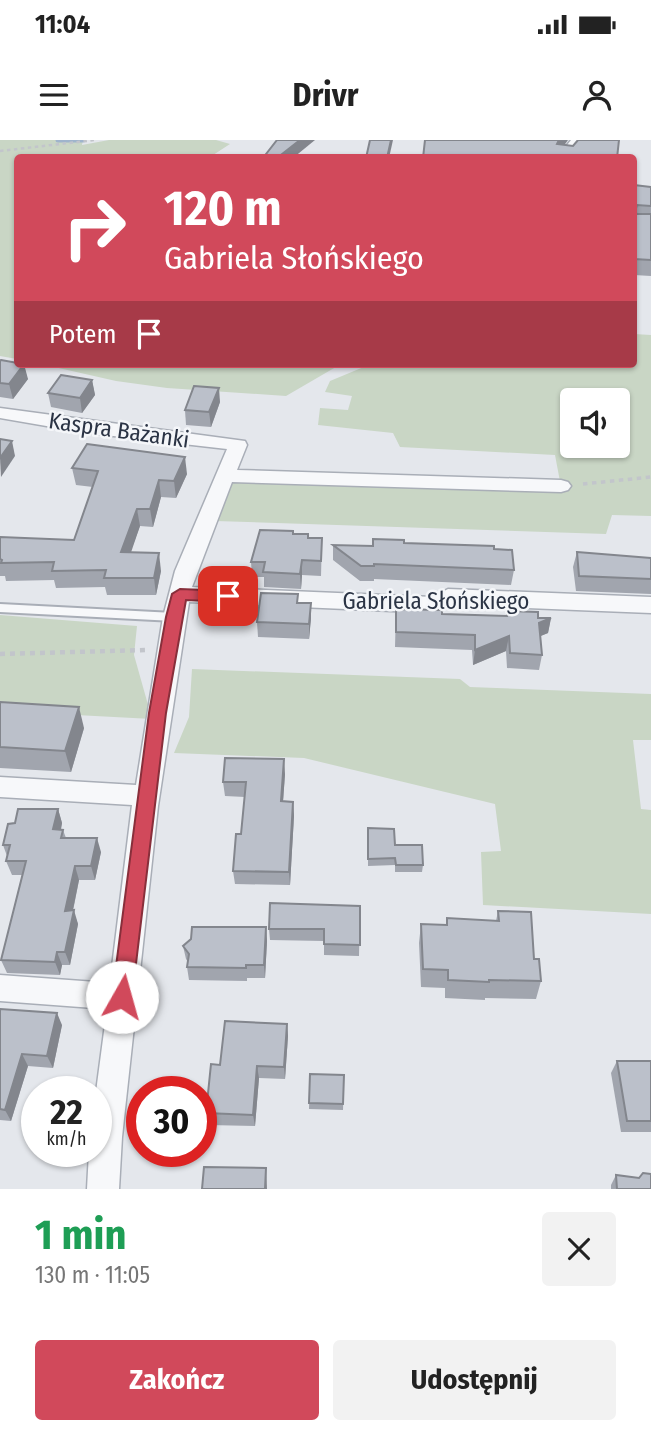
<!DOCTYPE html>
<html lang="pl">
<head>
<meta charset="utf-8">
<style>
	body { margin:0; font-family:"Fira Sans Condensed",sans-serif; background:#f2f2f2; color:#222; height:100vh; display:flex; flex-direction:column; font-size:26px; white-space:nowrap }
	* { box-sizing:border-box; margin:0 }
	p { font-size:23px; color:#767676 }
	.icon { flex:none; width:38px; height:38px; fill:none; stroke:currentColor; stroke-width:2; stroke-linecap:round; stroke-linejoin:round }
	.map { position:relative; height:1049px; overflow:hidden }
	.sheet { display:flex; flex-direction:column; background:#fff; flex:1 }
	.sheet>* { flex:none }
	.guide { position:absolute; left:14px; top:14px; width:623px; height:214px; border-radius:7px; box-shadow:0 2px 5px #0004; background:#d1495b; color:#fff; overflow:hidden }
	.fabs { position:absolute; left:560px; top:248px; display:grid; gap:14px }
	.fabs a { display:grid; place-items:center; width:70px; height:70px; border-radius:7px; background:#fff; box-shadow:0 2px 5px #0004; font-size:35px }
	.speed { position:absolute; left:21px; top:936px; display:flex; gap:14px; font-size:35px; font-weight:700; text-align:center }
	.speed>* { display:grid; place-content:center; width:91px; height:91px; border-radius:50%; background:#fff; box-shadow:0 2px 5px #0004; line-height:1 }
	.speed small { font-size:18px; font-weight:400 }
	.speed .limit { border:10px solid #d22; background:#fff; color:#111 }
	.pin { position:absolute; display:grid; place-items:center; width:60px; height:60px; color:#fff; margin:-30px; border-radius:14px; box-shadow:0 4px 10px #0006 }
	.me { position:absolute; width:77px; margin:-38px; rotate:7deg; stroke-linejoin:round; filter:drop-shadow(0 0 5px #0008) }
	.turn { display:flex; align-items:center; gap:24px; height:147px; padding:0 35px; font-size:32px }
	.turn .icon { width:91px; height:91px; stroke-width:2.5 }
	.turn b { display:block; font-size:49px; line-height:60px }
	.then { display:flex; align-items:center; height:66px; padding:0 35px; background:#0003; gap:14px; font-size:26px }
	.round { display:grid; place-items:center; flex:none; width:74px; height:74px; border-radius:7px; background:#f2f2f2 }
	.headline { display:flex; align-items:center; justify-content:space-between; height:119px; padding:0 35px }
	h1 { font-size:42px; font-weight:700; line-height:52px; color:#1e9e55 }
	.primary-button { display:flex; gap:14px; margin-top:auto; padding:14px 35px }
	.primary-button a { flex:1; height:80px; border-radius:7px; background:#d1495b; color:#fff; font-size:28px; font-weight:700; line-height:80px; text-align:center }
	.primary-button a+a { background:#f2f2f2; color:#222 }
	.status { display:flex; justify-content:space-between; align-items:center; height:49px; padding:0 35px; background:#fff; direction:ltr }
	.status svg { height:19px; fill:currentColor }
	header { display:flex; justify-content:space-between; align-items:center; height:91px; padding:0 35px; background:#fff; font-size:32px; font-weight:700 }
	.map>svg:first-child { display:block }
	.green { fill:#c9d6c5; fill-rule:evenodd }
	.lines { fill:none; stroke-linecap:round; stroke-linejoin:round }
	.stream { stroke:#9fb4cc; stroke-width:5 }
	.service-casing { stroke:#a9aeb7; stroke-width:4 }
	.minor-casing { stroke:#a9aeb7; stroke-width:3 }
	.path-far2 { stroke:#c2c5cb; stroke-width:2.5; stroke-dasharray:3.5 3.5; stroke-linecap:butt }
	.path-far1 { stroke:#c2c5cb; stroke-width:3.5; stroke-dasharray:4.5 4.5; stroke-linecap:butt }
	.path { stroke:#c2c5cb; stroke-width:4.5; stroke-dasharray:5 5; stroke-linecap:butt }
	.service { fill:#f7f8fa; fill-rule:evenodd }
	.minor { fill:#f7f8fa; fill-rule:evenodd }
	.wall { fill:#a1a5ae }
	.shaded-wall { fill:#83868d }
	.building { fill:#bbc0ca; stroke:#83868d; stroke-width:2 }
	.route { fill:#d1495b; stroke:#882f3b; stroke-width:2 }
	.labels { text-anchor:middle; stroke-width:5; stroke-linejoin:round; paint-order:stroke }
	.street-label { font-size:23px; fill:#2b3445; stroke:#f4f6f9 }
</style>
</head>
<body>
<div class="status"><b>11:04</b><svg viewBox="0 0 49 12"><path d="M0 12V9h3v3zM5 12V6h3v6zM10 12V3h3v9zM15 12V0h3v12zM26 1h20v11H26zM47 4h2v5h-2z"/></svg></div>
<header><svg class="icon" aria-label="menu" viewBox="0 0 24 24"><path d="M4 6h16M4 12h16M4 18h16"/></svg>Drivr<svg class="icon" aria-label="person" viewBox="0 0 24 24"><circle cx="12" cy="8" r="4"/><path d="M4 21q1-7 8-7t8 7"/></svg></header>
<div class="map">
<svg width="651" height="1049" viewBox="0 0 651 1049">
	<rect width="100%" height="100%" fill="#e4e7ec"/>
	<g class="green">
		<polygon points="0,0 83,0 82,5 109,0 216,0 230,4 210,17 18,18 17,219 0,216"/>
		<path d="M634,194L651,195V376L612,375L606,394L215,381L233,342L562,352L555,315L400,307L393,293L318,285L320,268L348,270L352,256L325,252L330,241L371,224H634ZM572,261H618V306H572Z"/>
		<polygon points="41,224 341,224 286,256 167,248 116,241"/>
		<polygon points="0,475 137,486 134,515 152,579 0,571"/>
		<polygon points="192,529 460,539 470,547 651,554 651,600 633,600 641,669 651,670 651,774 483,765 481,712 501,711 495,664 304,618 174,613 189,577"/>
	</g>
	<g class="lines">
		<polyline class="stream" points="58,0 83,0"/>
		<defs>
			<polygon id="service" points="0,464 174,473 180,477 174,481 0,472"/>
			<g id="minor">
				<polygon points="571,0 585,0 571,18 557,18"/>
				<polygon points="0,268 245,301 247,305 237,330 561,340 568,342 571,346 568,350 561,352 232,342 192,447 433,457 448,449 651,457 651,473 452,465 437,473 189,462 158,666 122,997 119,1049 87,1049 89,1012 96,1012 96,952 107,869 0,861 0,835 110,843 132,665 0,657 0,637 136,645 163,477 175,431 227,309 87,293 0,278"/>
			</g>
		</defs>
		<use href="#service" class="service-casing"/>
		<use href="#minor" class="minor-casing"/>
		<polyline class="path-far2" points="0,11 95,0"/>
		<polyline class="path-far1" points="583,344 651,337"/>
		<polyline class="path" points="0,514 146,510"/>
		<use href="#service" class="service"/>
		<use href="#minor" class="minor"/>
	</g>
	<g class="wall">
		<polygon points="634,45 651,47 651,136 634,135"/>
		<polygon points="0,221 28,239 13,259 0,257"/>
		<polygon points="92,240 95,255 82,273 51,267 48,253"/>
		<polygon points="220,262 211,287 186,285 185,270"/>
		<polygon points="72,328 187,334 176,358 161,357 153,387 140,386 130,413 161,431 156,455 107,455 105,447 56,448 54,440 6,441 5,436 0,436 0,397 74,400 93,347 76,345"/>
		<polygon points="293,394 308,398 322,398 321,436 302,435 301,449 264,447 264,437 252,437 251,422"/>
		<polygon points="404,403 494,409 514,430 511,445 374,439 374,441 360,441 333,420 333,405 373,406"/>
		<polygon points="577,412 651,418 651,454 576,451 573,427"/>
		<polygon points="298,463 311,478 309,499 258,497 257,482"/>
		<polygon points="396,469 442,474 506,476 507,471 538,478 551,478 548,493 540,496 542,515 539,530 507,528 506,511 473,525 472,510 395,507"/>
		<polygon points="0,562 84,588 71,632 0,628"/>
		<polygon points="285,634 283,661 293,662 294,676 290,745 235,744 233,731 241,694 245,657 225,656 223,642"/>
		<polygon points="58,669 62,683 61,690 63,690 66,698 101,712 95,740 79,740 73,771 78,784 70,825 62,825 60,835 7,833 1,820 22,735 12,735 6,721 7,716 3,705 15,683"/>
		<polygon points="368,696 395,705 423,725 422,732 395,732 395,725 368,726"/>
		<polygon points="360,766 359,816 324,815 324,801 270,800 269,789"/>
		<polygon points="498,771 534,819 541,841 536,859 485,858 485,860 445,858 445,848 421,847 419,803 421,784 446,785 447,778 496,781"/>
		<polygon points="266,787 267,801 265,838 247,838 247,841 189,840 187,827 188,822 186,819 183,806"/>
		<polygon points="0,869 62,885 53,928 28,926 11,981 0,980"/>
		<polygon points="287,884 288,896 285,939 259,938 255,986 208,985 206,973 220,925"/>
		<polygon points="617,921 651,921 651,992 621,992 611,933"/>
		<polygon points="310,934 344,935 343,970 309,969"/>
		<polygon points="616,1035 651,1049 611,1049 611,1045"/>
	</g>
	<g class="shaded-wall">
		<polygon points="300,0 315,0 293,18 277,18"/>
		<polygon points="391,0 393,0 389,18 387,18"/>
		<polygon points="559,0 568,0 555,18 557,4"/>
		<polygon points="24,224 28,239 13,259 9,244"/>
		<polygon points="92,240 95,255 82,273 80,258"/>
		<polygon points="219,248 220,262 211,287 209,272"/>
		<polygon points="12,301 15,316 1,337 0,318"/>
		<polygon points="185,317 187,334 176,358 174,341"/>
		<polygon points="159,340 161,357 153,387 150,369"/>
		<polygon points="137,369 140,386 125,430 121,412"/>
		<polygon points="159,413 161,431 156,455 154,438"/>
		<polygon points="302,420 302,435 301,449 300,434"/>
		<polygon points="311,463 311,478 309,499 309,484"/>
		<polygon points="551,478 548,493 536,498 539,483"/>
		<polygon points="509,496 506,511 473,525 475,510"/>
		<polygon points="79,567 84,588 71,632 65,611"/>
		<polygon points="284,619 285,634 282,676 281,661"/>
		<polygon points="293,662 294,676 290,745 289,732"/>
		<polygon points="58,669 62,683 58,703 53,689"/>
		<polygon points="97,698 101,712 95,740 91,726"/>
		<polygon points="75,726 79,740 70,784 65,771"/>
		<polygon points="74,770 78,784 70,825 65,812"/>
		<polygon points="266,787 267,801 265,838 264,825"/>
		<polygon points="57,812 62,825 60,835 55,822"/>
		<polygon points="57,873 62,885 53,928 47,916"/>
		<polygon points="287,884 288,896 285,939 284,927"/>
		<polygon points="22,914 28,926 11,981 5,970"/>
		<polygon points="257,926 259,938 255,986 253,975"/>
		<polygon points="266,1028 267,1049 265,1049"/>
	</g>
	<g class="building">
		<polygon points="277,0 300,0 277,18 263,18"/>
		<polygon points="370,0 391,0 387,18 366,18"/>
		<polygon points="425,0 559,0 557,4 573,6 578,0 619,0 617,18 423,18"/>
		<polygon points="634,45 651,47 651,66 637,65 635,72 637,74 651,74 651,120 634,119"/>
		<polygon points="1,220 18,223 18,224 24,224 9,244 0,243 0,221"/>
		<polygon points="61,235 92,240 80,258 48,253"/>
		<polygon points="194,246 219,248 209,272 185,270"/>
		<polygon points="0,299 12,301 0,318"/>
		<polygon points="87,304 185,317 174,341 159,340 150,369 137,369 121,412 159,413 154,438 104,438 106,430 52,431 54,422 1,423 2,420 0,419 0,397 74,400 98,331 72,328"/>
		<polygon points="260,390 293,391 293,394 308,394 308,398 322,398 321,421 302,420 300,434 263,432 265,422 251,422"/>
		<polygon points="373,399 404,400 404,403 494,406 494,409 512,410 514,430 374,424 374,426 361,426 333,405 373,406"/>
		<polygon points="577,412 651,418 651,439 579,436"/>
		<polygon points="261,453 298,454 297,463 311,463 309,484 257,482"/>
		<polygon points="396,469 442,470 442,474 507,476 507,471 538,472 538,478 551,478 539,483 542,515 510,513 509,496 475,510 475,495 396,492"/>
		<polygon points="0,562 79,567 65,611 0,607"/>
		<polygon points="225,618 284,619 281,661 293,662 289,732 233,731 236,694 241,694 246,642 223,642"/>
		<polygon points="18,669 58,669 53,689 63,690 61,698 97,698 91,726 75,726 65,771 74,770 65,812 57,812 55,822 1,820 26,721 6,721 10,705 3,705 8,684 15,683"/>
		<polygon points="368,688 394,689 395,705 422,705 423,725 396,725 395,718 368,719"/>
		<polygon points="270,763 360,766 360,805 324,804 324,789 269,789"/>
		<polygon points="498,771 531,772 534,819 539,819 541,841 489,840 489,842 448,840 448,830 423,829 421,784 447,785 447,778 499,781"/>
		<polygon points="192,787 266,787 264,825 246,825 246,828 187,827 189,814 183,806 191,799"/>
		<polygon points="0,869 57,873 47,916 22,914 5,970 0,969"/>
		<polygon points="225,881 287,884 284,927 257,926 253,975 206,973 211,924 220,925"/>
		<polygon points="617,921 651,921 651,981 627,981"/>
		<polygon points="310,934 344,935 343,964 309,963"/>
		<polygon points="204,1027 266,1028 265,1049 202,1049"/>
		<polygon points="643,1033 651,1034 651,1049 617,1049 616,1035 639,1038"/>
	</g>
	<polygon class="route" points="180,449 228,451 235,456 228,462 186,460 166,573 132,857 129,864 122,867 115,864 112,857 149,573 166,477 172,454"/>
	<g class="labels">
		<g class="street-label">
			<text transform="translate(119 290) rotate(8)" y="8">Kaspra Bażanki</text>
			<text x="436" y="469">Gabriela Słońskiego</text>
		</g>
	</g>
</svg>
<div class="fabs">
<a><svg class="icon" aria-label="sound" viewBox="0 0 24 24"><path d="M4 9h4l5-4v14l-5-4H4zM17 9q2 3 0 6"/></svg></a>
</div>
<div class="speed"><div>22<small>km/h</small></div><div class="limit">30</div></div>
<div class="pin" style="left:228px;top:456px;background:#d93025"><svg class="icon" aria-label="arrive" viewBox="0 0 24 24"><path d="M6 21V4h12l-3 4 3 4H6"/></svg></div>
<svg class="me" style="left:122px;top:857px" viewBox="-20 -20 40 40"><circle r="19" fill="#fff"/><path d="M0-13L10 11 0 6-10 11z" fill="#d1495b"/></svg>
<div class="guide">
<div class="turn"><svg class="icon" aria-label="right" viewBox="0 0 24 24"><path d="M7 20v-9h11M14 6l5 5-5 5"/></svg><div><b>120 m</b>Gabriela Słońskiego</div></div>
<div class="then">Potem<svg class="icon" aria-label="arrive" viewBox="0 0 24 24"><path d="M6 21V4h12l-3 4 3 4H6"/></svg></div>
</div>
</div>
<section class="sheet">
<div class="headline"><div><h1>1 min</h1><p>130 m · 11:05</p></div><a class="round"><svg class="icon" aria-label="close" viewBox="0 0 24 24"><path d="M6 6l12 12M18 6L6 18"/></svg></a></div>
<div class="primary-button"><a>Zakończ</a><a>Udostępnij</a></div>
</section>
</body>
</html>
